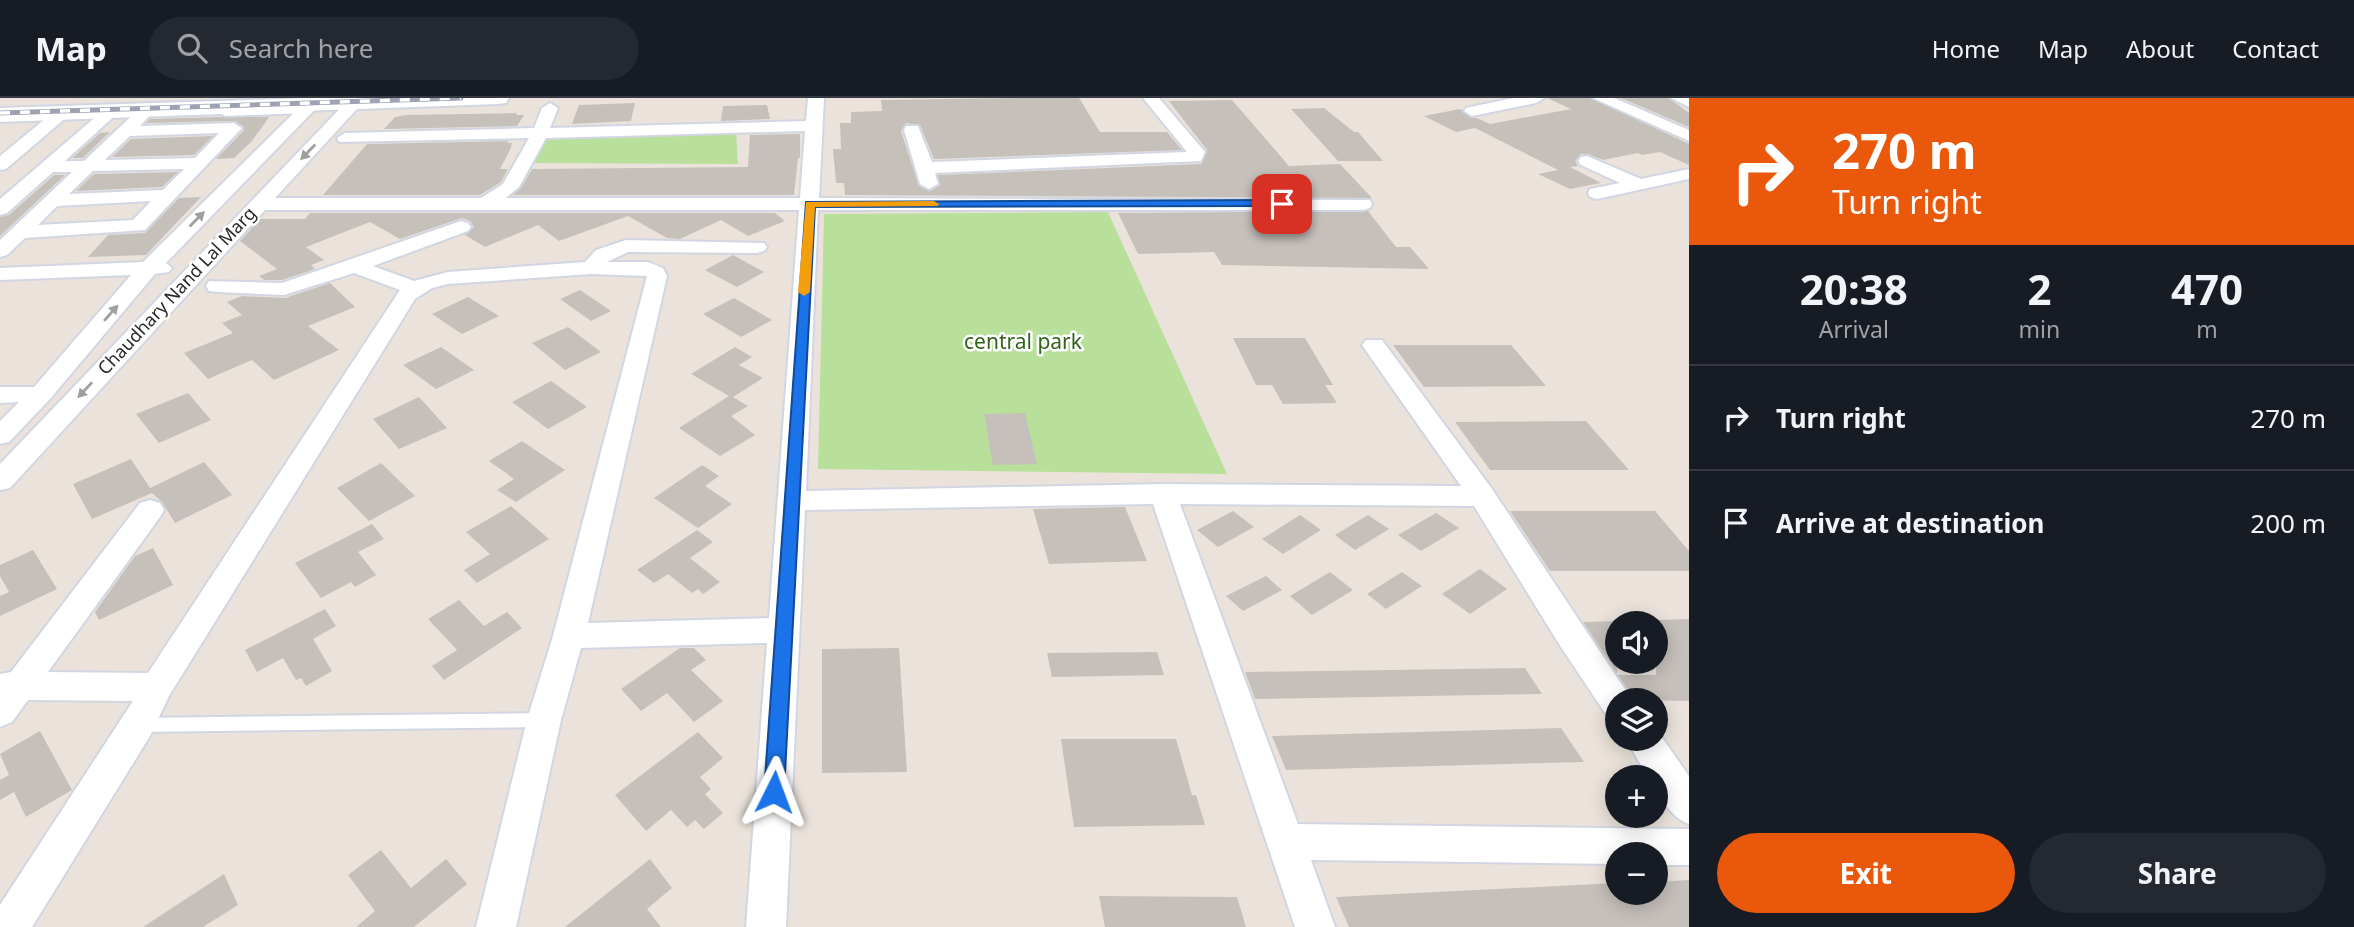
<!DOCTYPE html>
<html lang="en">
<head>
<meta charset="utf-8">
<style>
	body { margin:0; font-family:"Noto Sans",sans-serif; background:#242831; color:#f1f3f6; height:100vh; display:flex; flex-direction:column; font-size:26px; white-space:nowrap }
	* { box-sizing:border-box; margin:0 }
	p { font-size:23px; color:#9ea1a6 }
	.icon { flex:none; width:38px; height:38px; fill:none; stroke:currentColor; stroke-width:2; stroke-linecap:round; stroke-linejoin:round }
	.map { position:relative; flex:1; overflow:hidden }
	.panel { display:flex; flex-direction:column; background:#171b24; width:665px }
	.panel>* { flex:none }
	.guide { background:#ea580c; color:#fff; overflow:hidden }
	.buttons { position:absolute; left:1605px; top:513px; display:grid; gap:14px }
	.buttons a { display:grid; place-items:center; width:63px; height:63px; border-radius:50%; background:#171b24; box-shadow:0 4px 18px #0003; font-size:35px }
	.pin { position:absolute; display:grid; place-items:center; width:60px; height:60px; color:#fff; margin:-30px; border-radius:14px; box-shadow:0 4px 10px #0006 }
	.me { position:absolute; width:77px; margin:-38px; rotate:3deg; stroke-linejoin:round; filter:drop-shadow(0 0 5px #0008) }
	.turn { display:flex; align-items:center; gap:24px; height:147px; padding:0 28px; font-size:32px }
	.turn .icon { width:91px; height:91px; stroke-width:2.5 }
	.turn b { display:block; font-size:49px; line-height:60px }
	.eta { display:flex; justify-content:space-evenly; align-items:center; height:119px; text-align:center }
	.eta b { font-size:42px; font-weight:700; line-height:49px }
	.cta { display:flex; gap:14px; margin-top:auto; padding:14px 28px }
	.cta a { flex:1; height:80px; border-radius:42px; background:#ea580c; color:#fff; font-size:28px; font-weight:700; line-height:80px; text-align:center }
	.cta a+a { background:#242831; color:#f1f3f6 }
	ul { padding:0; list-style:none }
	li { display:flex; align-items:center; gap:21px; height:105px; padding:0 28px; border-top:2px solid #363941 }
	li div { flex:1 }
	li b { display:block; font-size:26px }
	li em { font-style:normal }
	header { display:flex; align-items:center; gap:42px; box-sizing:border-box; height:98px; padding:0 35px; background:#171b24; border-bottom:2px solid #363941 }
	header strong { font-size:33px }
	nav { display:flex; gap:38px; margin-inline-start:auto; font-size:24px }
	.search { width:490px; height:63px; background:#242831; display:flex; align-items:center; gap:18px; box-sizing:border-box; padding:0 24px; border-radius:38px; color:#9ea1a6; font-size:26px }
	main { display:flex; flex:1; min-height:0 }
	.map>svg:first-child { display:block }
	.green { fill:#b8e09a }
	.building { fill:#c6c0bb }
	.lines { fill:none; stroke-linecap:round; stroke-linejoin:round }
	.service-casing { stroke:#d1d6e2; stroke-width:4 }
	.minor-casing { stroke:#d1d6e2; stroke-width:4 }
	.secondary-casing { stroke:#d1d6e2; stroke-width:4 }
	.service { fill:#fff; fill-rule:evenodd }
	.minor { fill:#fff; fill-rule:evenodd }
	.secondary { fill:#fff; fill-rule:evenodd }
	.rail-casing { stroke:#9ea3b3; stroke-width:5 }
	.rail { stroke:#fff; stroke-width:3.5; stroke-dasharray:10; stroke-linecap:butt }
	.oneway { fill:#9f9f9f }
	.route { fill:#1a73e8; stroke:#114b97; stroke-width:2 }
	.slow { fill:#f59e0b }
	.labels { text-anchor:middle; stroke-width:5; stroke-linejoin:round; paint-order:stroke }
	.far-street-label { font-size:18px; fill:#292929; stroke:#fff }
	.park-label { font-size:21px; fill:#32631c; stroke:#fff }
</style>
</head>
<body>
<header>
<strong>Map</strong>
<div class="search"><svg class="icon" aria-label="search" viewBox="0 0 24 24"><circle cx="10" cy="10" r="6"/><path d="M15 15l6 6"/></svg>Search here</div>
<nav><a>Home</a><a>Map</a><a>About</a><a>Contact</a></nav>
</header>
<main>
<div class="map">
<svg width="1689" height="829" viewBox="0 0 1689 829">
	<rect width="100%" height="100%" fill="#ebe3db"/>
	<g class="green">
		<polygon points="736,33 738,66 525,65 549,34"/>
		<polygon points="1108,114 1227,376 818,371 824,116"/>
	</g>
	<g class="building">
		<polygon points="1020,0 1079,0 1100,34 1167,34 1182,52 934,61 920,27 906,25 901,33 919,88 930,93 940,87 938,77 1201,66 1207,52 1169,3 1232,2 1289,68 1340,66 1372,100 845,97 844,85 836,85 833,51 841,51 840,25 851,25 851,14 882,13 881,2"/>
		<polygon points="1547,0 1591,0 1689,46 1689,67 1660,54 1642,57 1638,55 1603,62 1588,56 1581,56 1575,63 1578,68 1570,69 1601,85 1570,91 1538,76 1558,72 1475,30 1456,34 1424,18 1460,11 1471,20 1477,20 1490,26 1571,11"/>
		<polygon points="1621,0 1669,0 1689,15 1689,29"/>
		<polygon points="635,5 631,23 572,26 579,7"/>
		<polygon points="767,7 770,21 721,23 723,8"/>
		<polygon points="1324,10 1354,34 1358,34 1383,63 1338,63 1291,11"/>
		<polygon points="517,15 516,17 524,17 517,28 384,31 395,19 406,17"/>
		<polygon points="220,19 269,19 252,43 234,60 216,61 244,32 243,28 235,23 146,25 150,21"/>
		<polygon points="110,34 83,60 72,60 100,35"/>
		<polygon points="800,36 800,60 798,60 794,97 513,97 521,90 532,71 748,69 750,37"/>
		<polygon points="213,38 194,57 112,59 131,41"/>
		<polygon points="508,43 507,45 512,45 511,50 500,71 508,71 501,84 480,97 323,97 367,46"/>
		<polygon points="178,74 162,89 76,93 94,76"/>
		<polygon points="54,77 65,77 0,138 0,119 9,117"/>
		<polygon points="201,99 146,157 88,159 108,137 145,135 179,100"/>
		<polygon points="1368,113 1396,149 1410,149 1429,171 1222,167 1214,154 1138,156 1118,115"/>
		<polygon points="310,115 775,115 785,123 748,138 721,122 680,141 667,140 628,118 559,143 538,127 485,149 465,137 474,129 470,123 462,120 400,141 370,124 306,149 324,162 311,167 315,171 282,182 264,182 259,178 277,171 240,143 260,121 305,121"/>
		<polygon points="733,157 764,174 737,189 705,172"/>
		<polygon points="330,185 355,209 308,228 339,252 274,282 252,262 208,281 184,255 233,235 222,225 242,217 227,204 242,198 285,200"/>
		<polygon points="580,192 611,213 591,223 560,201"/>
		<polygon points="468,199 499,218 462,236 432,216"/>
		<polygon points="734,200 760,215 772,222 741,239 703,216"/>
		<polygon points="568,229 601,254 565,272 532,245"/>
		<polygon points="1233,240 1305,240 1333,287 1325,287 1337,305 1283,306 1272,287 1256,287"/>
		<polygon points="1393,247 1511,247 1546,288 1424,289"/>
		<polygon points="441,249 474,272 436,291 403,267"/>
		<polygon points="735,249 752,259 739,267 763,280 733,299 748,308 731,318 755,337 720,358 679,330 729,298 691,276"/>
		<polygon points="551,283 587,309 548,331 512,304"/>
		<polygon points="188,295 211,322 159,345 136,316"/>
		<polygon points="419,299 447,330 399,351 373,321"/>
		<polygon points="1025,315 1037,366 993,367 984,316"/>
		<polygon points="1586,323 1629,372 1490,372 1455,324"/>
		<polygon points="522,343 565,372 516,404 497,392 514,381 489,363"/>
		<polygon points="131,361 150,390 204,364 232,397 175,425 162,404 152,395 92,421 73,386"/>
		<polygon points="381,365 415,398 369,423 337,390"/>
		<polygon points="702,367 719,378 705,388 732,406 698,430 654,400"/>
		<polygon points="511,408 549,441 477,485 464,472 490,456 466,434"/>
		<polygon points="1125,409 1147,463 1049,466 1033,411"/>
		<polygon points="1233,413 1254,429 1218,449 1197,432"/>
		<polygon points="1510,413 1655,413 1689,453 1689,473 1550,473"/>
		<polygon points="1436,415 1459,430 1421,453 1398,437"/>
		<polygon points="1300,417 1321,432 1283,456 1262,441"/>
		<polygon points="1368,417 1389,431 1355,452 1335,437"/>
		<polygon points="372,426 384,441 358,454 376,477 355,489 351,484 321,500 295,465"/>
		<polygon points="697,432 713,444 690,460 720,484 703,496 698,491 692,495 668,476 654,485 637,472"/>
		<polygon points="153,450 173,487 99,522 95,514 135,458"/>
		<polygon points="33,452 57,491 0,518 0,498 9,494 0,478 0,467"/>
		<polygon points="1480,471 1507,491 1470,516 1442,496"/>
		<polygon points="1330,474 1353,492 1312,517 1290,498"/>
		<polygon points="1402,474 1422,488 1386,511 1367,496"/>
		<polygon points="1266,478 1282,492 1243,513 1226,498"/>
		<polygon points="459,502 484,528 507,514 522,530 444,582 432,568 457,552 428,521"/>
		<polygon points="325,511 336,528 313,541 332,573 306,588 301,580 296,582 283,560 257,574 245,552"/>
		<polygon points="1689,521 1689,603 1635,602 1618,577 1656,577 1656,522"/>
		<polygon points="1617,523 1617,575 1583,524"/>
		<polygon points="680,550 694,550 706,562 691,572 723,603 694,624 667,595 641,613 621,591"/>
		<polygon points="899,550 907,674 822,675 822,551"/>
		<polygon points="1157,554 1164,577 1052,579 1047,555"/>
		<polygon points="1525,570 1542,596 1255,601 1245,574"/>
		<polygon points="1561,630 1584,664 1286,672 1272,638"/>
		<polygon points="40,633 72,692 26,719 14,694 0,702 0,682 9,677 0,656"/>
		<polygon points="698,634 723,660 700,679 711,691 705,696 723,715 704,731 695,722 687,729 671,712 646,733 615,697"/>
		<polygon points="1061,641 1176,641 1192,697 1196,697 1205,727 1074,729"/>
		<polygon points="381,752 411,790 446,761 467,786 414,829 356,829 375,813 348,777"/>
		<polygon points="650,761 672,790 647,811 661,829 565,829"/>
		<polygon points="224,776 238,807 203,829 143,829"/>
		<polygon points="1689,782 1689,829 1349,829 1336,799 1617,785 1617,794 1656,794 1656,784"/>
		<polygon points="1099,798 1237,799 1246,829 1105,829"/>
	</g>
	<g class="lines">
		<defs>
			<g id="service">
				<polygon points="304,11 308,13 307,15 225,18 221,16 225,14"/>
				<polygon points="544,615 550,617 553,622 550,627 544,629 139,634 133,632 130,627 133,622 139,620"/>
			</g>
			<g id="minor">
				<polygon points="309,0 326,0 166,165 172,170 169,174 155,176 50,301 9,344 0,346 0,323 19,304 0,305 0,289 34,289 131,177 0,182 0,170 143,164"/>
				<path d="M350,0H367L275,100H481L503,86L529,40L339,44L337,40L345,35L534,30L542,10L550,5L558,10L550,30L806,23L808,0H824L819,100L1370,102L1372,106L1370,110L1363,112H818L806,393L1163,386L1461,388L1362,247L1366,242H1382L1492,391L1632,602H1617V619L1605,615L1559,546L1474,408L1180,406L1298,726L1689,731V767H1656V756H1617V766L1311,762L1335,829H1295L1153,406L805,412L786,829H746L767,545L581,550L561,622L516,829H476L527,622L553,538L647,178L591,176L448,186L432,190L415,201L169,598L150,638L32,829H0V807L133,603L28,602L12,624L0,629V576L11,574L140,405L150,402L160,405L164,412L160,419L48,574L148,575L400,192L354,175L284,197L217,194L209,193L206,188L209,183L282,185L461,123L468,125L471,129L468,133L373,168L414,183L448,174L585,164L596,152L626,142L764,145L767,149L764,153L757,155L628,154L607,164H648L663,170L667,178L588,525L769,520L799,112H265L10,390L0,392V366ZM805,33L800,100H506L519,89L546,40Z"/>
				<polygon points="1143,0 1159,0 1205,54 1201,63 935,75 938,86 929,91 920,86 904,32 906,28 918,28 932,64 1187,54"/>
				<polygon points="1513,0 1544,0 1536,5 1472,18 1464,13 1466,10"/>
				<polygon points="1593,0 1614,0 1689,32 1689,43"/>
				<polygon points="1671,0 1689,0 1689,9"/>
				<path d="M147,7L155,12L140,28L234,25L242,30L145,132L25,140L7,157L0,159V142L72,74H53L7,115L0,117V101L106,10H118L120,13L65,63H84L141,9ZM219,35L195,60L105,62L130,38ZM184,71L163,92L69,96L93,73ZM151,103L133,122L38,127L57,108Z"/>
				<polygon points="62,10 68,12 70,15 68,18 6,71 0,72 0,58 56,12"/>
				<polygon points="1587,58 1641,81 1689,71 1689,81 1597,101 1590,99 1588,95 1590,91 1620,85 1581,67 1578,63 1581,59"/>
				<path d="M1656,631L1689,678V726C1671,719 1656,698 1656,679H1648L1625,640H1656Z"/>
			</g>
			<polygon id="secondary" points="306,0 509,0 506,5 498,6 0,24 0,10"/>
		</defs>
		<use href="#service" class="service-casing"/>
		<use href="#minor" class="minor-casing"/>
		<use href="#secondary" class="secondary-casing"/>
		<use href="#service" class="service"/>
		<use href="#minor" class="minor"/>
		<use href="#secondary" class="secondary"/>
		<defs>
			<polyline id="rail" points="0,15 461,0"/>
		</defs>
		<use href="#rail" class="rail-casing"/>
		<use href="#rail" class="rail"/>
	</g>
	<defs><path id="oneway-solid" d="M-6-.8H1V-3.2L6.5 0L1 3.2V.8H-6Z" transform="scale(1.75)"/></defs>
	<g class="oneway">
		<use href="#oneway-solid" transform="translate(308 54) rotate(134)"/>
		<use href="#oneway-solid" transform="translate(197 121) rotate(-45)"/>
		<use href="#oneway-solid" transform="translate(111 215) rotate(-49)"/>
		<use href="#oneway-solid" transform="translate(85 292) rotate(133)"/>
	</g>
	<polygon class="route" points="1282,102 1287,106 1286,108 815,109 784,694 781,701 774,704 767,701 764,694 806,104"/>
	<polygon class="slow" points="934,103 939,106 938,108 815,109 810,194 804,198 798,194 806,104"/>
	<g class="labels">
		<g class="far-street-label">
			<text transform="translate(177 193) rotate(-47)" y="6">Chaudhary Nand Lal Marg</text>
		</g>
		<g class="park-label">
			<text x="1023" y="251">central park</text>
		</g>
	</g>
</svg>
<div class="buttons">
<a><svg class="icon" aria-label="sound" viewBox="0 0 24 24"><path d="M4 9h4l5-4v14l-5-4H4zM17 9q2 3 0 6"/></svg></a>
<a><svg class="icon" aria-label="layers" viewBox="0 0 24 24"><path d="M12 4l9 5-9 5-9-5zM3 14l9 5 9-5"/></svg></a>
<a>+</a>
<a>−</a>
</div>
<div class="pin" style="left:1282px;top:106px;background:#d93025"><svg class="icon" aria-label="arrive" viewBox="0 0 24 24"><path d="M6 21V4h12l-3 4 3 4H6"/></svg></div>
<svg class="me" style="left:774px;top:694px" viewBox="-20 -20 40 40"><path d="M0-17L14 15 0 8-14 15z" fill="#1a73e8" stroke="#fff" stroke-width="4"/></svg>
</div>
<section class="panel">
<div class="guide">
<div class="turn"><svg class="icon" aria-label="right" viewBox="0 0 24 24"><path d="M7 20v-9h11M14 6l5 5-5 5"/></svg><div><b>270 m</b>Turn right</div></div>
</div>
<div class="eta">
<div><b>20:38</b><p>Arrival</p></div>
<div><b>2</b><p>min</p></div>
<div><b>470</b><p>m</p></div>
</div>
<ul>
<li><svg class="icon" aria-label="right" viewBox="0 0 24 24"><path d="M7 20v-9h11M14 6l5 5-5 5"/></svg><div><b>Turn right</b></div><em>270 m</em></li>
<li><svg class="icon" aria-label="arrive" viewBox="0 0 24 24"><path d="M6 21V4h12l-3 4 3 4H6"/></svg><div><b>Arrive at destination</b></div><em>200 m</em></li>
</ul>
<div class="cta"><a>Exit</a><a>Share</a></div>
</section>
</main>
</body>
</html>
